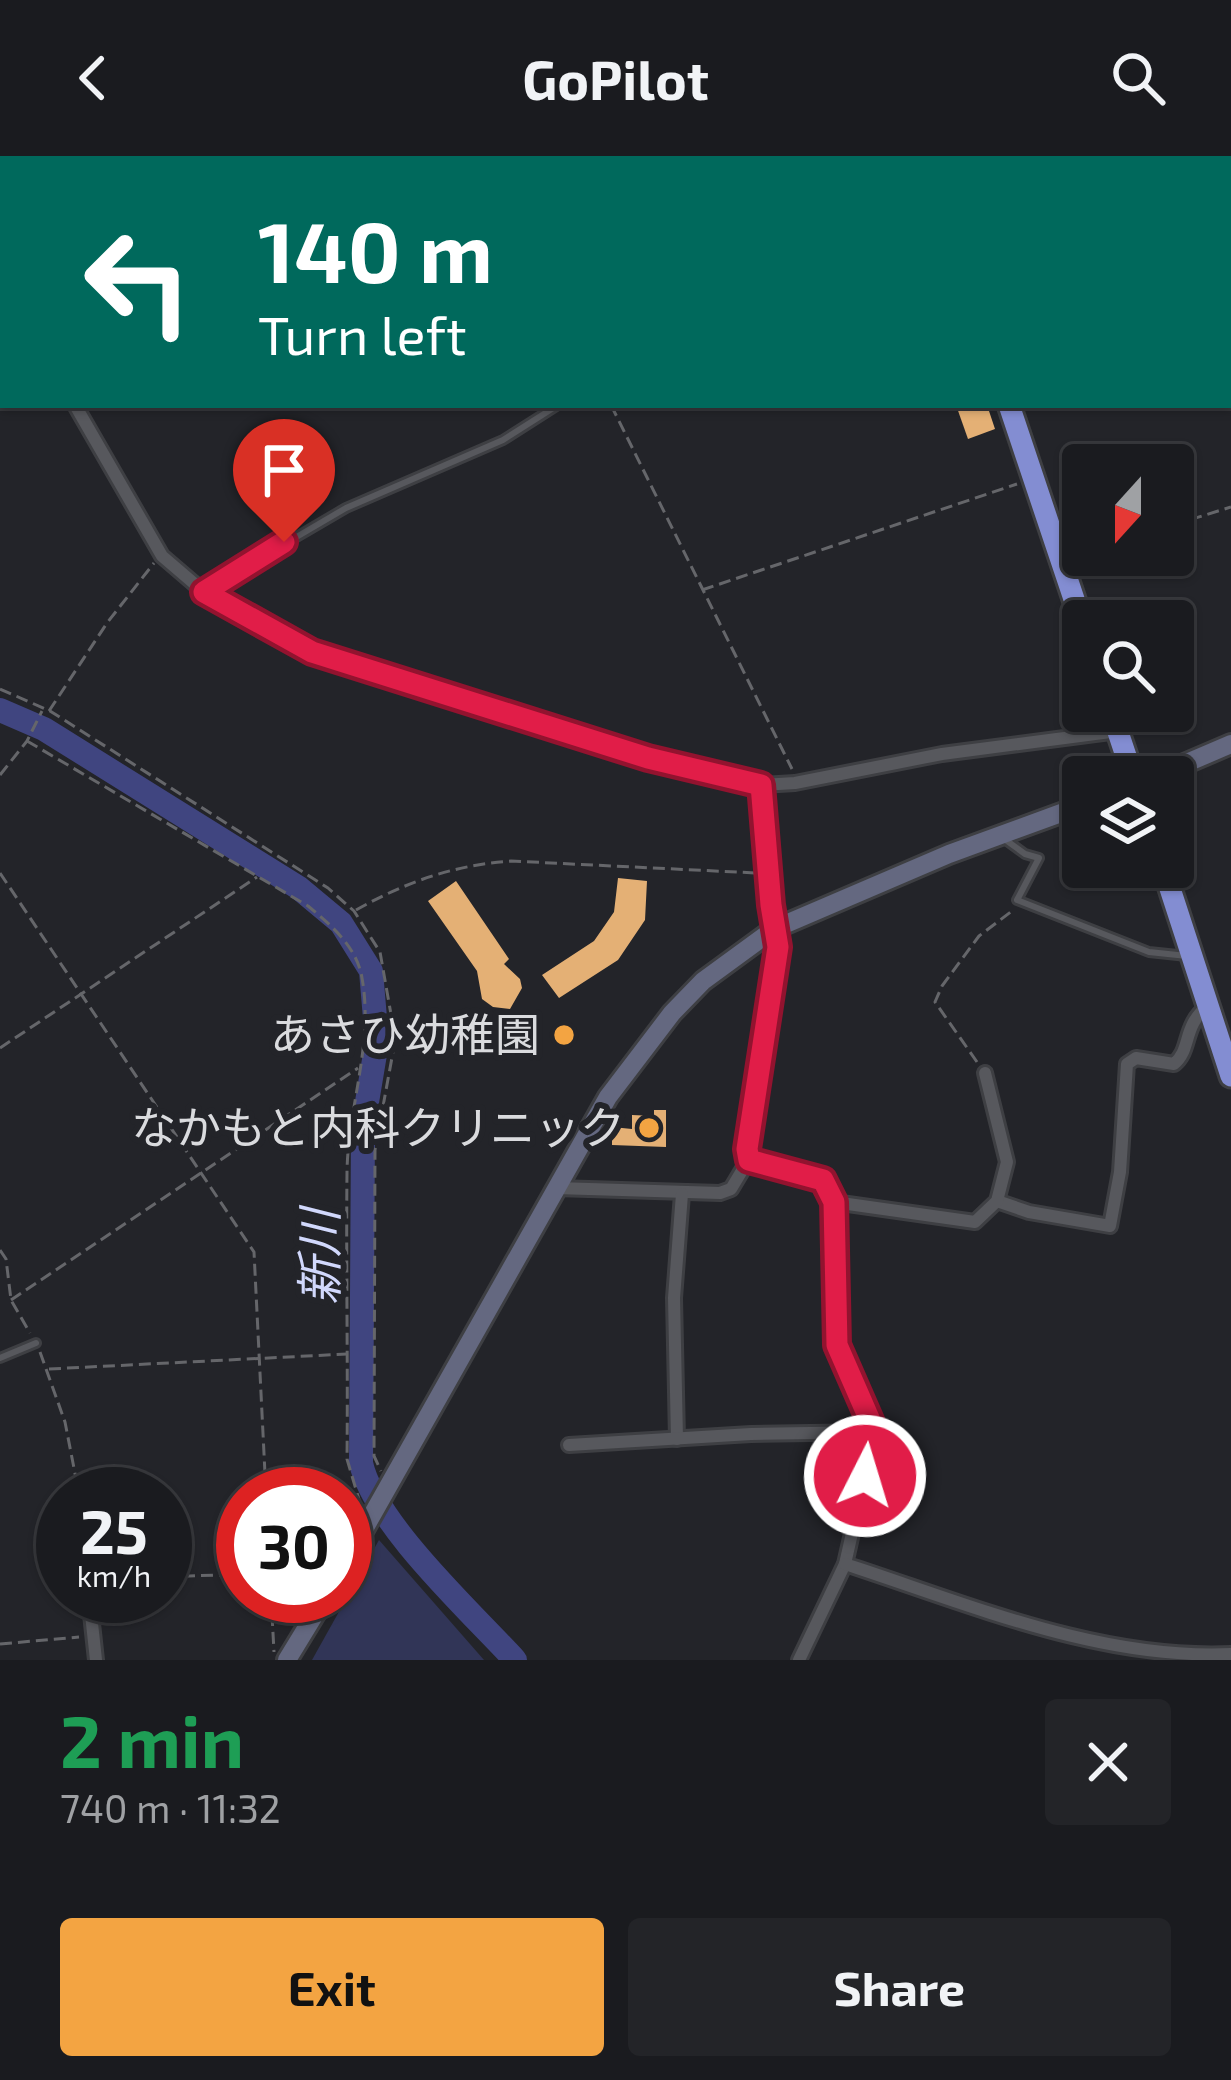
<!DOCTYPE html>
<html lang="en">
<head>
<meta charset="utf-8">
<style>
	body { margin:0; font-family:"Exo 2","Noto Sans JP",sans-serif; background:#232428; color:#f1f3f6; height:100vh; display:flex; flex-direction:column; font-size:45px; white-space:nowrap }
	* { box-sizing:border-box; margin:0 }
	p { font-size:39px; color:#9fa1a4 }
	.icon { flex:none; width:66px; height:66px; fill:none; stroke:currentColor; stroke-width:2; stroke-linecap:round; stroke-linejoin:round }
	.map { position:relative; height:1504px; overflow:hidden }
	.drawer { display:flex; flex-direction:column; background:#1a1b1f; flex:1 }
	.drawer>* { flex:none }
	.banner { position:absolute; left:0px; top:0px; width:1233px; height:252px; box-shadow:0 3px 9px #0004,0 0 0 3px #38393d; background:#00695c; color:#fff; overflow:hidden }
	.needle { width:78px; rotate:201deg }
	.controls { position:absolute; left:1062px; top:288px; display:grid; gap:24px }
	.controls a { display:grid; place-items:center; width:132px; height:132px; border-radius:12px; background:#1a1b1f; box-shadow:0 3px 9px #0004,0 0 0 3px #38393d; font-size:60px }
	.speed { position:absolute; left:36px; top:1311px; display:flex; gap:24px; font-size:60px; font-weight:700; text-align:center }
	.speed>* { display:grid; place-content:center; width:156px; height:156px; border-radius:50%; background:#1a1b1f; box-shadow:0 3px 9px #0004,0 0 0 3px #38393d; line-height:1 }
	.speed small { font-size:30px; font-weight:400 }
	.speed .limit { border:18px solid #d22; background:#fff; color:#111 }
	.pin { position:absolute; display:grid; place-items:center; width:102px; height:102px; color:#fff; margin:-123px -51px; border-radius:50% 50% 50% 0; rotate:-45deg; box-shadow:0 0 12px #0007 }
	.pin .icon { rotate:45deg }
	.me { position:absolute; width:132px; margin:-66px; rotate:5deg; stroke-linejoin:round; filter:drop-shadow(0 0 9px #0008) }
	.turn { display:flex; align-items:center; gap:42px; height:252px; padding:0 60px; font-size:54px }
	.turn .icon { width:156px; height:156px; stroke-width:2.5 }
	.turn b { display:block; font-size:84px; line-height:102px }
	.round { display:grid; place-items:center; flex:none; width:126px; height:126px; border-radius:12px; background:#232428 }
	.overview { display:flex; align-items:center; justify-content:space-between; height:204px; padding:0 60px }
	h1 { font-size:72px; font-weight:700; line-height:90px; color:#1e9e55 }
	.action { display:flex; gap:24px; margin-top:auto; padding:24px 60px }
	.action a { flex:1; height:138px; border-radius:12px; background:#f3a442; color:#111; font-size:48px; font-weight:700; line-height:138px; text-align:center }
	.action a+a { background:#232428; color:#f1f3f6 }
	header { display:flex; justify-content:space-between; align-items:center; height:156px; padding:0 60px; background:#1a1b1f; font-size:54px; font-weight:700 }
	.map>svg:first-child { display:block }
	.green { fill:#313557 }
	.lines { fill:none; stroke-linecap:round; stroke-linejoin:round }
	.canal { stroke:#404580; stroke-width:14 }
	.river { stroke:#404580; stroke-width:24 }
	.building { fill:#e4b075 }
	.lane-casing { stroke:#3e3f43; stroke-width:12 }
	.street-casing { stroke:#3e3f43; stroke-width:18 }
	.secondary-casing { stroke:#3e3f43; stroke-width:24 }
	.highway-casing { stroke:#3e3f43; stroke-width:27 }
	.path { stroke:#65666a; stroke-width:3; stroke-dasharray:12 6; stroke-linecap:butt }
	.lane { stroke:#57585d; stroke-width:6 }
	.street { stroke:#57585d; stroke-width:12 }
	.secondary { stroke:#646880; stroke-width:18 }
	.highway { stroke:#838dd2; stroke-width:21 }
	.route-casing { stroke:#92132f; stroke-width:30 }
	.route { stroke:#e11d48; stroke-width:21 }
	.poi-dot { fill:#f3a442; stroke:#232429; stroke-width:4.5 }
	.labels { text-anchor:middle; stroke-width:12; stroke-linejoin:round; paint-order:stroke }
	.poi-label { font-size:45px; fill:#dadbde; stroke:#232429; text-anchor:end }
	.water-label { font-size:48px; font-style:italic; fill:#d1d8fc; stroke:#232429 }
</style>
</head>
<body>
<header><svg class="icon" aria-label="back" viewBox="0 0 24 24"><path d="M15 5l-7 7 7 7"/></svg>GoPilot<svg class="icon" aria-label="search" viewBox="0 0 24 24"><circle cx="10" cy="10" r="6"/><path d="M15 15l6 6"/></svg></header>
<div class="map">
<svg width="1231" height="1504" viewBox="0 0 1231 1504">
	<rect width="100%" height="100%" fill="#232429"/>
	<polygon class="green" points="379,1384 484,1504 312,1504"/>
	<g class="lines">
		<g class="canal">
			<polyline points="1032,0 1035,3"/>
			<polyline points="1230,223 1231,224"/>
		</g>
		<path class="river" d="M0,554L44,573L299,732L341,767L371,815L377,886L363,970L361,1307C374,1367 471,1456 515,1504"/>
	</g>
	<g class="building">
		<polygon points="956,249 987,249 995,273 968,283"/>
		<polygon points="618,722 647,725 645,764 618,804 559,842 542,819 594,785 614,756"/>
		<polygon points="456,725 509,803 504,808 520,823 522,832 510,853 493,851 482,843 477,815 428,745"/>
		<polygon points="654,954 666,954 666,991 612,989 612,971 632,973 632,959 654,960"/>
	</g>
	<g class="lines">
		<defs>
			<g id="lane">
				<polyline points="206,434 346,352 503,284 558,249"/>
				<polyline points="1003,682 1025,698 1039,702 1017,744 1149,796 1187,800"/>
				<polyline points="0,1202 36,1187"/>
			</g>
			<g id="street">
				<polyline points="1019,0 1021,3"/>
				<polyline points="0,143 3,145"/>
				<polyline points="1230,237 1231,238"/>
				<polyline points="75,249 162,400 204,436 312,496 575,579 761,629 795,627 942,598 1118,575"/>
				<polyline points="761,629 778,791 747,993 749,1003 823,1024 834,1046 837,1188 875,1276 845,1408 799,1504"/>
				<polyline points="556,1032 720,1037 731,1033 749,1003"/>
				<path d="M997,1045L1029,1056L1110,1070L1120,1016L1127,908L1136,902L1174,908C1192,893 1182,870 1208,850"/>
				<polyline points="834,1046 975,1066 997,1045 1007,1006 985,917"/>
				<polyline points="677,1283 674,1142 682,1038"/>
				<polyline points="569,1289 751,1278 875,1276"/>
				<path d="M845,1408C968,1448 1099,1504 1231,1498"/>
				<polyline points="89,1440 96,1504"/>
			</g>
			<g id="secondary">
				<polyline points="1154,621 1231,588"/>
				<polyline points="345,1407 608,941 672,857 703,825 774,773 949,698 1083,649"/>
				<polyline points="287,1504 326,1440"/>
			</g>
			<g id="highway">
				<polyline points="920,0 921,3"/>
				<polyline points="1009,249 1083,470"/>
				<polyline points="1111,555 1133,621"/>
				<polyline points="1163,711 1231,920"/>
			</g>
		</defs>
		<use href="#lane" class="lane-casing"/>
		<use href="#street" class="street-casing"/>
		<use href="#secondary" class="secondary-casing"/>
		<use href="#highway" class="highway-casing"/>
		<g class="path">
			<polyline points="1132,0 1135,3"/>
			<polyline points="299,3 304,0"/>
			<polyline points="523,3 532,0"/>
			<polyline points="1180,3 1181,0"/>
			<polyline points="1230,99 1231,100"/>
			<polyline points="611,249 792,613"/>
			<polyline points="1173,369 1231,351"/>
			<polyline points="702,434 1017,328"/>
			<polyline points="0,533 50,555 328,732 354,755 380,796 392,864 393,896 375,994 374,1300 381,1315"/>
			<polyline points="49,555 107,467 154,407"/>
			<path d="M27,585L308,750C331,769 357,791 362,822C374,888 348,950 347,1016C346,1111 348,1207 347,1303L360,1347"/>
			<polyline points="0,619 27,585 42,555"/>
			<polyline points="0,717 254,1096 266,1338"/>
			<path d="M356,754C406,726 454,709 511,705L756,717"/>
			<polyline points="0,892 257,721"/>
			<polyline points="977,906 935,846 942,830 979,780 1012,755"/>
			<polyline points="0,1094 6,1103 11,1144 30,1177"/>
			<polyline points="11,1144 358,912"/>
			<polyline points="40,1196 65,1266 79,1338"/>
			<polyline points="49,1213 347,1198"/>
			<polyline points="165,1421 243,1418"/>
			<polyline points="271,1440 274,1496"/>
			<polyline points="0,1488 79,1481"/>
		</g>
		<use href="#lane" class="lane"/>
		<use href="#street" class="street"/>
		<use href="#secondary" class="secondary"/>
		<use href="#highway" class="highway"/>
	</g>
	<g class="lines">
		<defs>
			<polyline id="route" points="284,386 204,436 312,496 648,602 761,629 771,749 778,791 747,993 749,1004 823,1024 834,1046 837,1189 875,1276 865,1320"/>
		</defs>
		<use href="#route" class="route-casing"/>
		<use href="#route" class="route"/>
	</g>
	<g class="poi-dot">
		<circle cx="564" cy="879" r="12"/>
		<circle cx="649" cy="972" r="12"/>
	</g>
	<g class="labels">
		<g class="poi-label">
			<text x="540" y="895">あさひ幼稚園</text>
			<text x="625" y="988">なかもと内科クリニック</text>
		</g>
		<g class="water-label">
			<text transform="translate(320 1101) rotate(-90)" y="17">新川</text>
		</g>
	</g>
</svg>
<div class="controls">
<a><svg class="needle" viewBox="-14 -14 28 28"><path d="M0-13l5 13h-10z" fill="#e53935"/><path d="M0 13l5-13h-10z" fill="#9fa1a4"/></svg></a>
<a><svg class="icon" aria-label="search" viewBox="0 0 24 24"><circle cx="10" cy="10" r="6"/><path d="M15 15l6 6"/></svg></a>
<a><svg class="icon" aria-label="layers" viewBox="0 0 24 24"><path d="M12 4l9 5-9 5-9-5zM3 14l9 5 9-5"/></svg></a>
</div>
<div class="speed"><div>25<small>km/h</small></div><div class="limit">30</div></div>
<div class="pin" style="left:284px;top:386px;background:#d93025"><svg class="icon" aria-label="arrive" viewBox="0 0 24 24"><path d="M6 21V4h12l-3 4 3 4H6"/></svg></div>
<svg class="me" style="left:865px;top:1320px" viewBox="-20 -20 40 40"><circle r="17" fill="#e11d48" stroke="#fff" stroke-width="3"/><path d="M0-11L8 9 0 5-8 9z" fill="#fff"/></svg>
<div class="banner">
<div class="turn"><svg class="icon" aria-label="left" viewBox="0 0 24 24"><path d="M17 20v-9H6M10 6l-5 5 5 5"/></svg><div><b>140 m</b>Turn left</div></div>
</div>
</div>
<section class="drawer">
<div class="overview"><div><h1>2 min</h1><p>740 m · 11:32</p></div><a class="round"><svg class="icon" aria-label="close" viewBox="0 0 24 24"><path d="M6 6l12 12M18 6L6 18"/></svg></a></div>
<div class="action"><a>Exit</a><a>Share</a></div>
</section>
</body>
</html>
